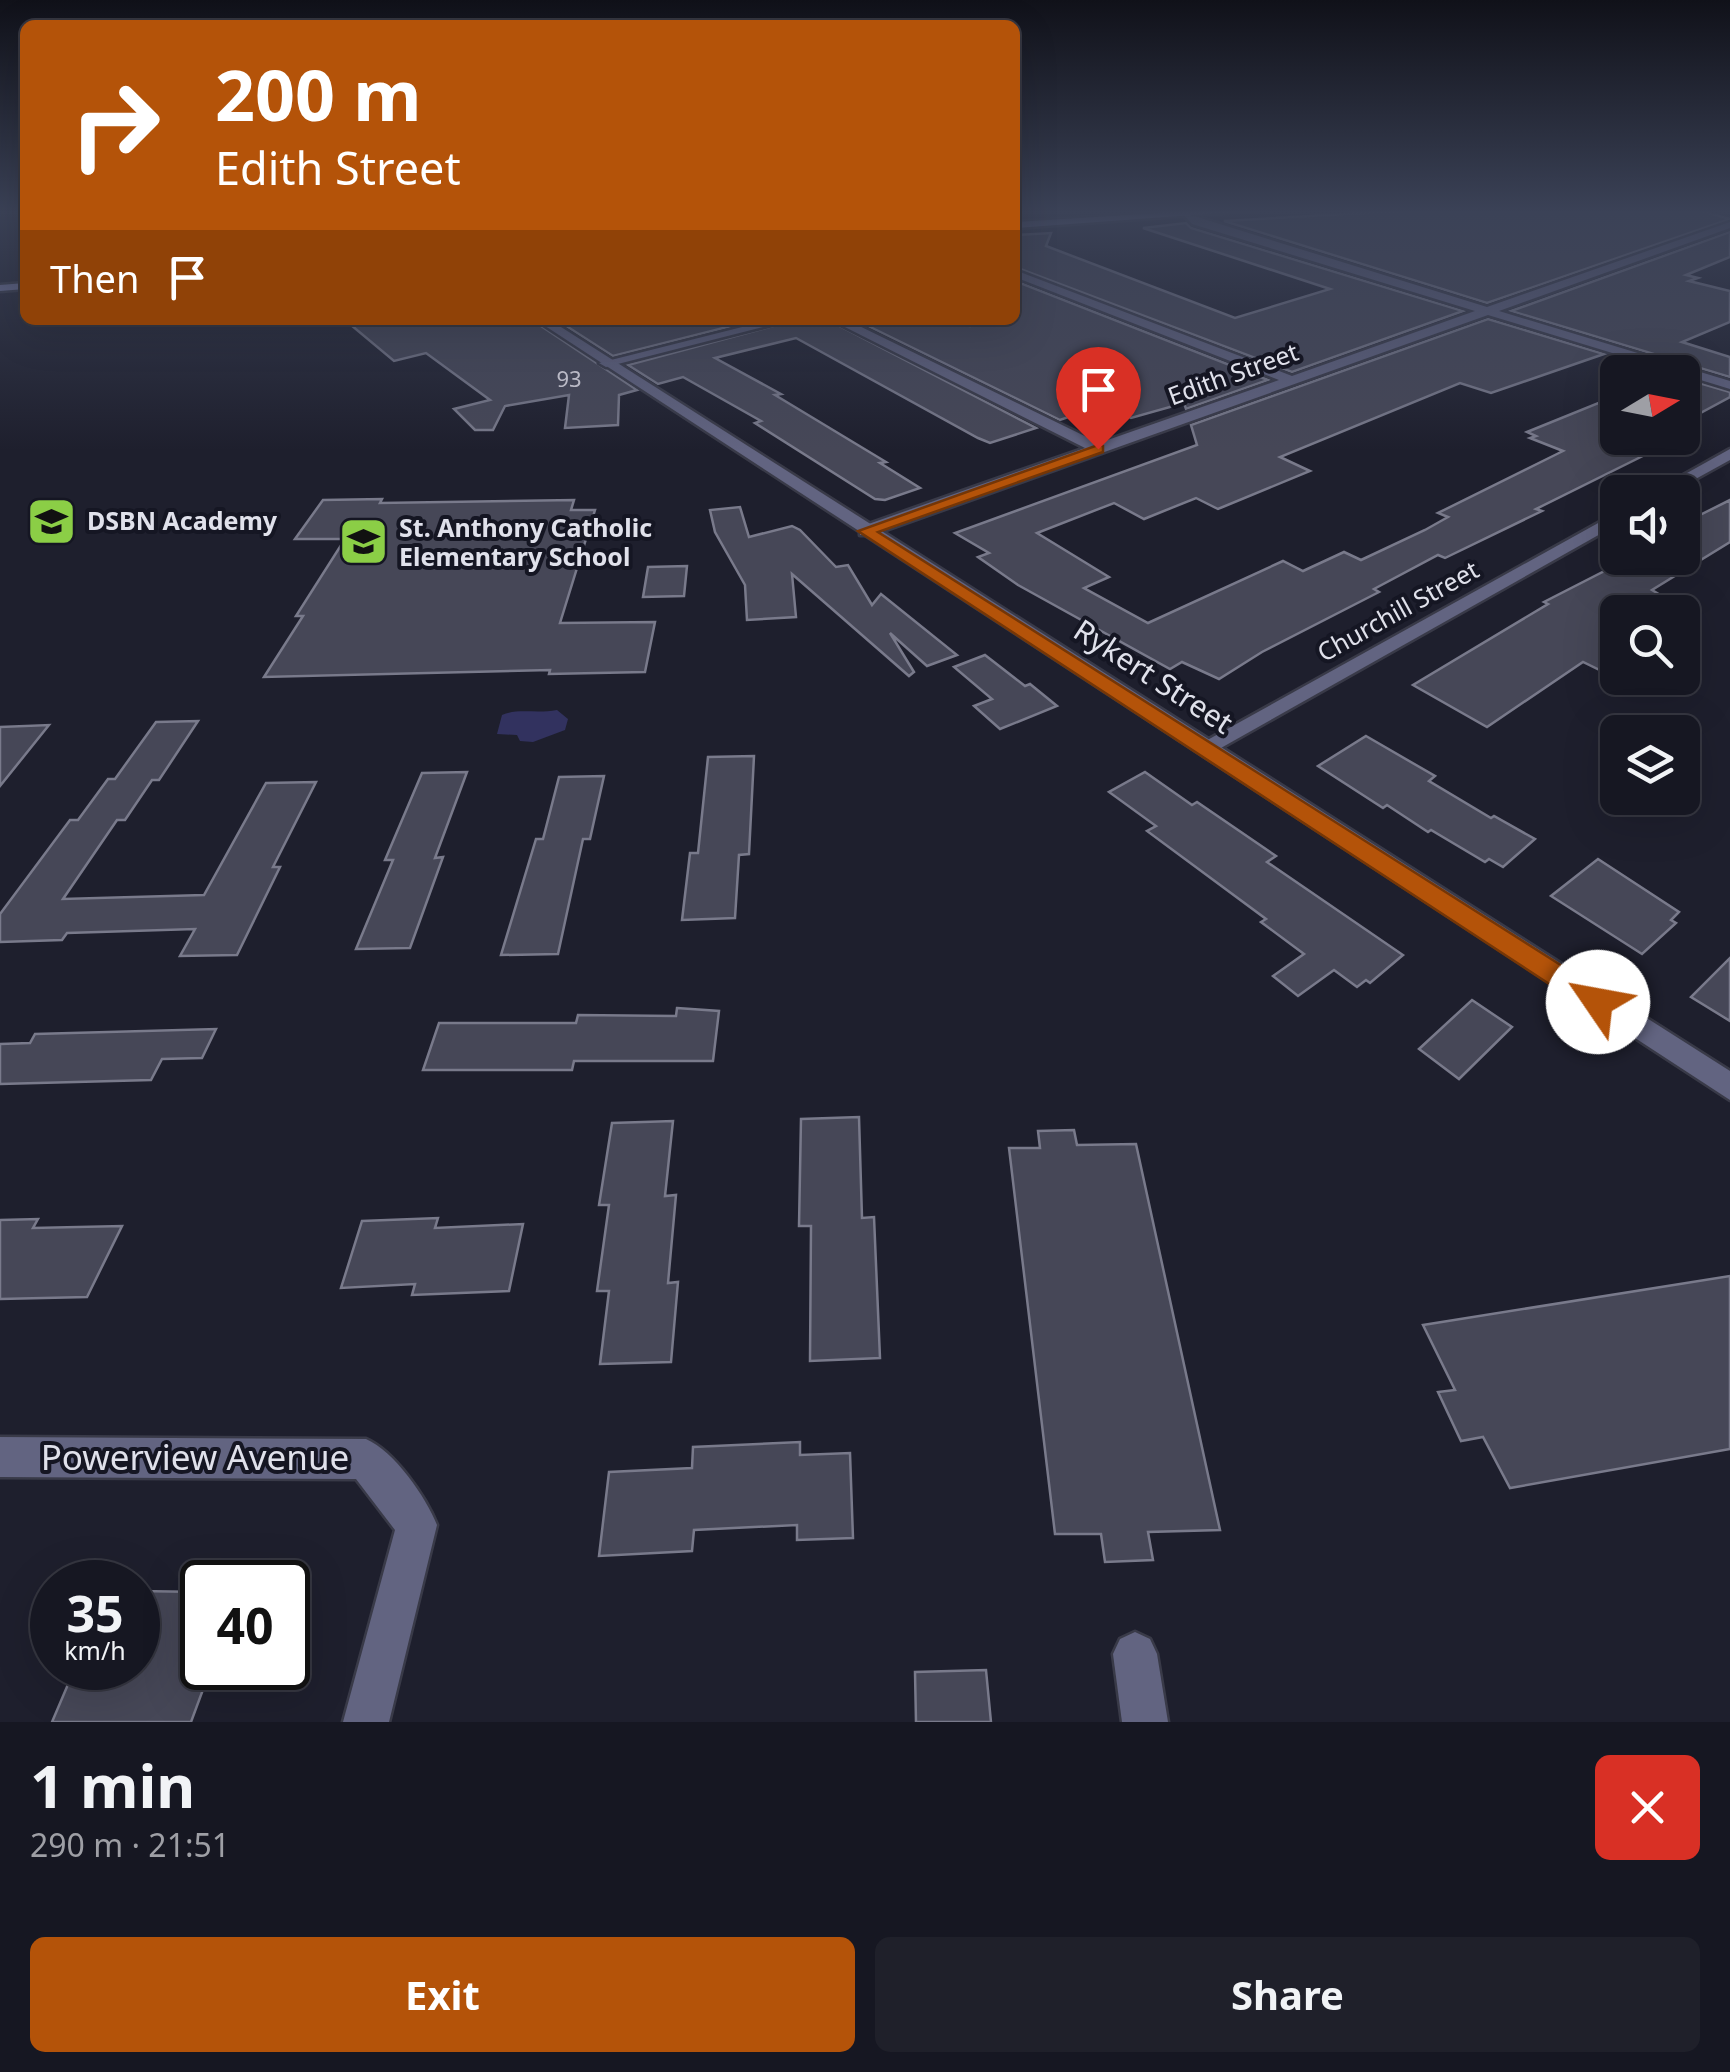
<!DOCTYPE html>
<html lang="en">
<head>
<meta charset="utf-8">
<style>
	body { margin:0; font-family:"Noto Sans",sans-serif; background:#1f202a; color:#f1f3f6; height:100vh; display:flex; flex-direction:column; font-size:38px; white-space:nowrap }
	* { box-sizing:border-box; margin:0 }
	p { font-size:32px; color:#9e9fa5 }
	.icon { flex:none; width:55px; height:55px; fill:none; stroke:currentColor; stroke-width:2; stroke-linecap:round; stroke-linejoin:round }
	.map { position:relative; height:1722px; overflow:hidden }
	.panel { display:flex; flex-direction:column; background:#161722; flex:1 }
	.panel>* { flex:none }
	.hud { position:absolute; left:20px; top:20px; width:1000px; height:305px; border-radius:15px; box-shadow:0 10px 40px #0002,0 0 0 2px #353640; background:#b45309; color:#fff; overflow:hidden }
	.needle { width:65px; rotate:80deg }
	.fabs { position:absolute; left:1600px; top:355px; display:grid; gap:20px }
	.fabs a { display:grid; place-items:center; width:100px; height:100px; border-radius:15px; background:#161722; box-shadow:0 10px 40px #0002,0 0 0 2px #353640; font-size:50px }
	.speed { position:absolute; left:30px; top:1560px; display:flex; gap:20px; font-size:50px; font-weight:700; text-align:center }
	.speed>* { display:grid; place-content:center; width:130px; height:130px; border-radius:50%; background:#161722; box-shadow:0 10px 40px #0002,0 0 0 2px #353640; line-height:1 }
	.speed small { font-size:25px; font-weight:400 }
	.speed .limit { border:5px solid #111; border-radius:15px; background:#fff; color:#111 }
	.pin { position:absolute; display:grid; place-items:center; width:85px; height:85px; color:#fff; margin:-102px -42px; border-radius:50% 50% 50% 0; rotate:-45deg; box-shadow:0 0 10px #0007 }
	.pin .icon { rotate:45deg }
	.me { position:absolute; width:110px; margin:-55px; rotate:303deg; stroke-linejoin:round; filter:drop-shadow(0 0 8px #0008) }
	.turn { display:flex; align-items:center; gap:35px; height:210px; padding:0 30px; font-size:45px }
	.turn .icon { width:130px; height:130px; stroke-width:2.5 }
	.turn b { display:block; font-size:70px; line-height:85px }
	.then { display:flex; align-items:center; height:95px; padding:0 30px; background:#0003; gap:20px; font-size:38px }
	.round { display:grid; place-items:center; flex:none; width:105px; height:105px; border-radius:15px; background:#1f202a }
	.head { display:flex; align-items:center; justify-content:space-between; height:170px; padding:0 30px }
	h1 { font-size:60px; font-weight:700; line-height:75px }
	.cta { display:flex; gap:20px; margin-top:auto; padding:20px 30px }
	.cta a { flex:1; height:115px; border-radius:15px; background:#b45309; color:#fff; font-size:40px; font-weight:700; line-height:115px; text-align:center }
	.cta a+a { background:#1f202a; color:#f1f3f6 }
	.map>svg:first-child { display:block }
	.green { fill:#32325f }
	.building { fill:#464757; stroke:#797a8b; stroke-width:2.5 }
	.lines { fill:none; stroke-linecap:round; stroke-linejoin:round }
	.minor-casing { stroke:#393a48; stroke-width:5 }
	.tertiary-casing { stroke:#393a48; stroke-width:5 }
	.secondary-casing { stroke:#393a48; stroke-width:5 }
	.minor { fill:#626481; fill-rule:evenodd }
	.tertiary { fill:#626481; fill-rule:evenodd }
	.secondary { fill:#878ab9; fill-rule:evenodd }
	.route { fill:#b45309; stroke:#753606; stroke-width:2.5 }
	.labels { text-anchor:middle; stroke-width:8; stroke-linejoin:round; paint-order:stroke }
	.far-number-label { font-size:22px; fill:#babac6 }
	.far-street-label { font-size:25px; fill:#e0e1eb; stroke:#151623 }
	.far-poi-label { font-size:25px; font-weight:bold; fill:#e0e1eb; stroke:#151623; text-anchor:start }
	.street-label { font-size:30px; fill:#e0e1eb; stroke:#151623 }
	.near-street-label { font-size:35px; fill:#e0e1eb; stroke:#151623 }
</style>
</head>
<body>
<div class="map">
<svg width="1730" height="1722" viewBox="0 0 1730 1722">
	<rect width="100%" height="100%" fill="#1e1f2d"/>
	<path class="green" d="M557,710L568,719L565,730L533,742L520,741L517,735L497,734L502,715C517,708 537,714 557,710Z"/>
	<g class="building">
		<polygon points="1416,210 1698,210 1730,219 1487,303 1224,221"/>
		<polygon points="1186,223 1191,228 1463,311 1292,372 1015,267 1015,235 1051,233 1046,246 1235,318 1330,289 1143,228"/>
		<polygon points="1730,232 1730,257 1686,275 1698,278 1689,281 1730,291 1730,322 1682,342 1730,357 1730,377 1511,311"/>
		<polygon points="1015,281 1268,380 1186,409 1184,403 1131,418 1103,405 1060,420 856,320 914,320 922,324 954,320 970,326 1015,320"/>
		<polygon points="1488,319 1604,354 1491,393 1460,383 1280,457 1310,471 1218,509 1196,498 1144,519 1114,503 1037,533 1109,577 1084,588 1148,623 1283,561 1303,571 1344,552 1361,560 1425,530 1448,517 1438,513 1563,451 1530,438 1536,436 1527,432 1618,395 1618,438 1679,438 1536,509 1542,511 1445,558 1438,555 1374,589 1379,592 1262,652 1219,679 1182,662 1170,669 1018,585 978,557 989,553 955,533 1197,445 1191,425"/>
		<polygon points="345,320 532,320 637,390 619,395 618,425 565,428 569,395 505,406 493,430 475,430 454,409 490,400 426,353 394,361"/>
		<polygon points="557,320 755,320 613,356"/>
		<polygon points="795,320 828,320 1036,428 990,443 978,438 796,338 715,358 781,394 775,395 886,462 880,463 920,488 885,500 875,499 755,423 761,421 683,377 658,384 628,365"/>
		<polygon points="1682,378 1730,392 1730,397 1682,423"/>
		<polygon points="382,499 380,503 574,500 571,510 595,510 560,623 655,622 645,672 549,674 550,670 264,677 303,616 296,616 345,539 295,539 323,500"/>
		<polygon points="1730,500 1730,542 1652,590 1657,593 1634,608 1639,610 1618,612 1618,679 1583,662 1487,727 1413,685 1548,604 1544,602 1630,558 1682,558 1682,524"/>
		<polygon points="740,507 749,537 792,526 800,530 836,567 848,565 872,605 881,594 957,655 927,666 890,633 914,672 909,676 792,574 796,617 747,620 745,585 715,532 710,510"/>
		<polygon points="687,566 684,596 643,597 648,567"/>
		<polygon points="985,655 1025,686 1030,684 1057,706 1000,729 974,706 992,699 954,667"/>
		<polygon points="198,721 159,780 152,780 125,820 117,820 63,899 204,895 266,783 316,782 273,867 280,867 237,955 180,956 195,929 67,933 62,940 0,942 0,914 70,820 78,820 108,779 115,779 156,722"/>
		<polygon points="49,725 0,786 0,727"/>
		<polygon points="1366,736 1435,776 1429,781 1491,818 1494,816 1535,839 1503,867 1489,859 1485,862 1431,830 1428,832 1387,805 1383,808 1318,766"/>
		<polygon points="754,756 749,854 739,855 735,918 682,920 690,853 698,853 708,757"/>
		<polygon points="467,772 435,858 443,857 410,948 356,949 393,860 385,860 422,773"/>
		<polygon points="1145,772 1192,805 1197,802 1276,856 1267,862 1403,955 1370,983 1366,980 1357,987 1334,970 1298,996 1273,976 1304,954 1261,922 1266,919 1147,831 1156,826 1109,792"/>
		<polygon points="604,776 590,839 583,839 558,954 501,955 536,839 543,839 559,777"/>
		<polygon points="1598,859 1679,912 1671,920 1676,923 1642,954 1551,896"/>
		<polygon points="1730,958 1730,1021 1691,997"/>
		<polygon points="1472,1000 1512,1027 1459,1079 1419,1049"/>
		<polygon points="677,1008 719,1011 713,1061 574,1061 572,1070 423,1070 439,1023 576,1023 578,1015 676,1016"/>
		<polygon points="216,1029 202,1058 162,1059 151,1080 0,1084 0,1044 30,1043 35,1034"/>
		<polygon points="859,1117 862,1218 874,1217 880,1358 810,1361 811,1226 799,1226 801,1119"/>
		<polygon points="673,1121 665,1196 676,1195 668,1283 678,1282 671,1362 600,1364 609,1291 597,1291 609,1205 599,1205 612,1123"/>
		<polygon points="1074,1130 1077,1145 1136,1144 1220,1530 1148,1532 1153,1560 1105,1562 1101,1534 1055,1534 1009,1148 1040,1148 1038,1131"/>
		<polygon points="438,1218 435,1228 523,1224 509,1291 412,1295 415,1284 341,1288 362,1221"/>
		<polygon points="38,1219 33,1228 122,1226 87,1297 0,1299 0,1220"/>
		<polygon points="1730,1276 1730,1449 1510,1488 1483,1437 1461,1441 1438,1392 1455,1390 1423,1325"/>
		<polygon points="800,1442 800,1455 850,1453 853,1538 797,1540 797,1525 694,1530 692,1551 599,1556 609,1472 692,1468 693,1447"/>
		<polygon points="138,1591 202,1592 202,1668 211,1668 191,1722 52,1722 75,1668 138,1668"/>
		<polygon points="986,1670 991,1722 916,1722 915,1672"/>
	</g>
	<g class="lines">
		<defs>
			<g id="minor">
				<polygon points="1181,212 1487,307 1730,222 1730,228 1499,311 1730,381 1730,389 1488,315 872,535 860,535 860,527 1085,448 831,320 847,320 1099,443 1279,380 1015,277 1015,270 1292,376 1475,311 1192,224"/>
				<polygon points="770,320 791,320 606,367 599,363"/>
				<polygon points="1730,449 1730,460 1672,492 1653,492"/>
				<polygon points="1618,512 1618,524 1212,753 1204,755 1193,748"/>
				<path d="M0,1437L366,1439C394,1451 426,1497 437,1525L389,1722H343L395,1530L356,1479L0,1477Z"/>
				<polygon points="1135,1632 1150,1639 1157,1654 1168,1722 1122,1722 1113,1654 1120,1639"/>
			</g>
			<polygon id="tertiary" points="536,320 550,320 1730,1071 1730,1100"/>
			<g id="secondary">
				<polygon points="1207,210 1260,210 1015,228 1015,222"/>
				<polygon points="25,283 25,289 0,291 0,285"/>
			</g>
		</defs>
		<use href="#minor" class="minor-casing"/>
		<use href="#tertiary" class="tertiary-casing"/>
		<use href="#secondary" class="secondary-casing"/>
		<use href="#minor" class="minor"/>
		<use href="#tertiary" class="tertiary"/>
		<use href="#secondary" class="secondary"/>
	</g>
	<linearGradient id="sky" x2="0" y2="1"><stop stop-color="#101119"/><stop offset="0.47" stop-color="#3b4257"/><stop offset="1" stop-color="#3b4257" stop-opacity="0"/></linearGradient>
	<rect width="1730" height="451" fill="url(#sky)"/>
	<polygon class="route" points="1098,445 1103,446 1103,452 878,532 1608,995 1611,1002 1608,1010 1598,1013 1589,1010 858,531"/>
	<defs>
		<symbol id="school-square" viewBox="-11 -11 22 22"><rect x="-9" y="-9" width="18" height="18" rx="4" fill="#8bce46" stroke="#151623"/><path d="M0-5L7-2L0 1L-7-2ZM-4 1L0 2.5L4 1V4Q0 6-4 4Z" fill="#111"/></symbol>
	</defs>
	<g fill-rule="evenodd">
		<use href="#school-square" x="24" y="494" width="55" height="55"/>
		<use href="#school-square" x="336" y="514" width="55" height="55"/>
	</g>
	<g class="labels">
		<g class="far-number-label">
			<text x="569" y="387">93</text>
		</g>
		<g class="far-street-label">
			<text transform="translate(1233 374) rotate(-20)" y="9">Edith Street</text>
			<text transform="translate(1398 611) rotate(-29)" y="9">Churchill Street</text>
		</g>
		<g class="far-poi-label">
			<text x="87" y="530">DSBN Academy</text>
			<text x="399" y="537">St. Anthony Catholic<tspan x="399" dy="29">Elementary School</tspan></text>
		</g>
		<g class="street-label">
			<text transform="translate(1153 677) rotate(33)" y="10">Rykert Street</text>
		</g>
		<g class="near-street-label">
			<text x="195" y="1470">Powerview Avenue</text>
		</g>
	</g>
</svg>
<div class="fabs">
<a><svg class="needle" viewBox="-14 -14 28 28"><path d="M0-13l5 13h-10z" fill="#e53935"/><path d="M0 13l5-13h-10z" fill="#9e9fa5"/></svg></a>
<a><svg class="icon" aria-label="sound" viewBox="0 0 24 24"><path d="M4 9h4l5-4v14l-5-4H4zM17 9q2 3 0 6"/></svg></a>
<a><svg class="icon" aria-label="search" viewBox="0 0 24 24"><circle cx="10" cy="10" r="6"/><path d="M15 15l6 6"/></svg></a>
<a><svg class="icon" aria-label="layers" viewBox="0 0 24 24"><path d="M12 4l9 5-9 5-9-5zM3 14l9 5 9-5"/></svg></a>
</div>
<div class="speed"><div>35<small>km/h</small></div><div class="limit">40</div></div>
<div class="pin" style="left:1098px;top:449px;background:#d93025"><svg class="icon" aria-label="arrive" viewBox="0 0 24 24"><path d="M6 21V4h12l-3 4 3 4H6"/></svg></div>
<svg class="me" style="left:1598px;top:1002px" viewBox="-20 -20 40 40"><circle r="19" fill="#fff"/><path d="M0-13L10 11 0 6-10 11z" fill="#b45309"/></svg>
<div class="hud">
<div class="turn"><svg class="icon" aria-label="right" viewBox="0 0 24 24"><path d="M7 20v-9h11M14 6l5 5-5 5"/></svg><div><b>200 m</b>Edith Street</div></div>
<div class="then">Then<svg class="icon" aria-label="arrive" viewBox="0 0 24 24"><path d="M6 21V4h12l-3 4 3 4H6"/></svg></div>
</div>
</div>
<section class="panel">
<div class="head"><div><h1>1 min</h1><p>290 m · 21:51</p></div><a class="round" style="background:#d93025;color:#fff"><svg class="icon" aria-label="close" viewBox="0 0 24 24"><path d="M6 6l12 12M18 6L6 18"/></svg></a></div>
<div class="cta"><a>Exit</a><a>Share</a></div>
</section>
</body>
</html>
